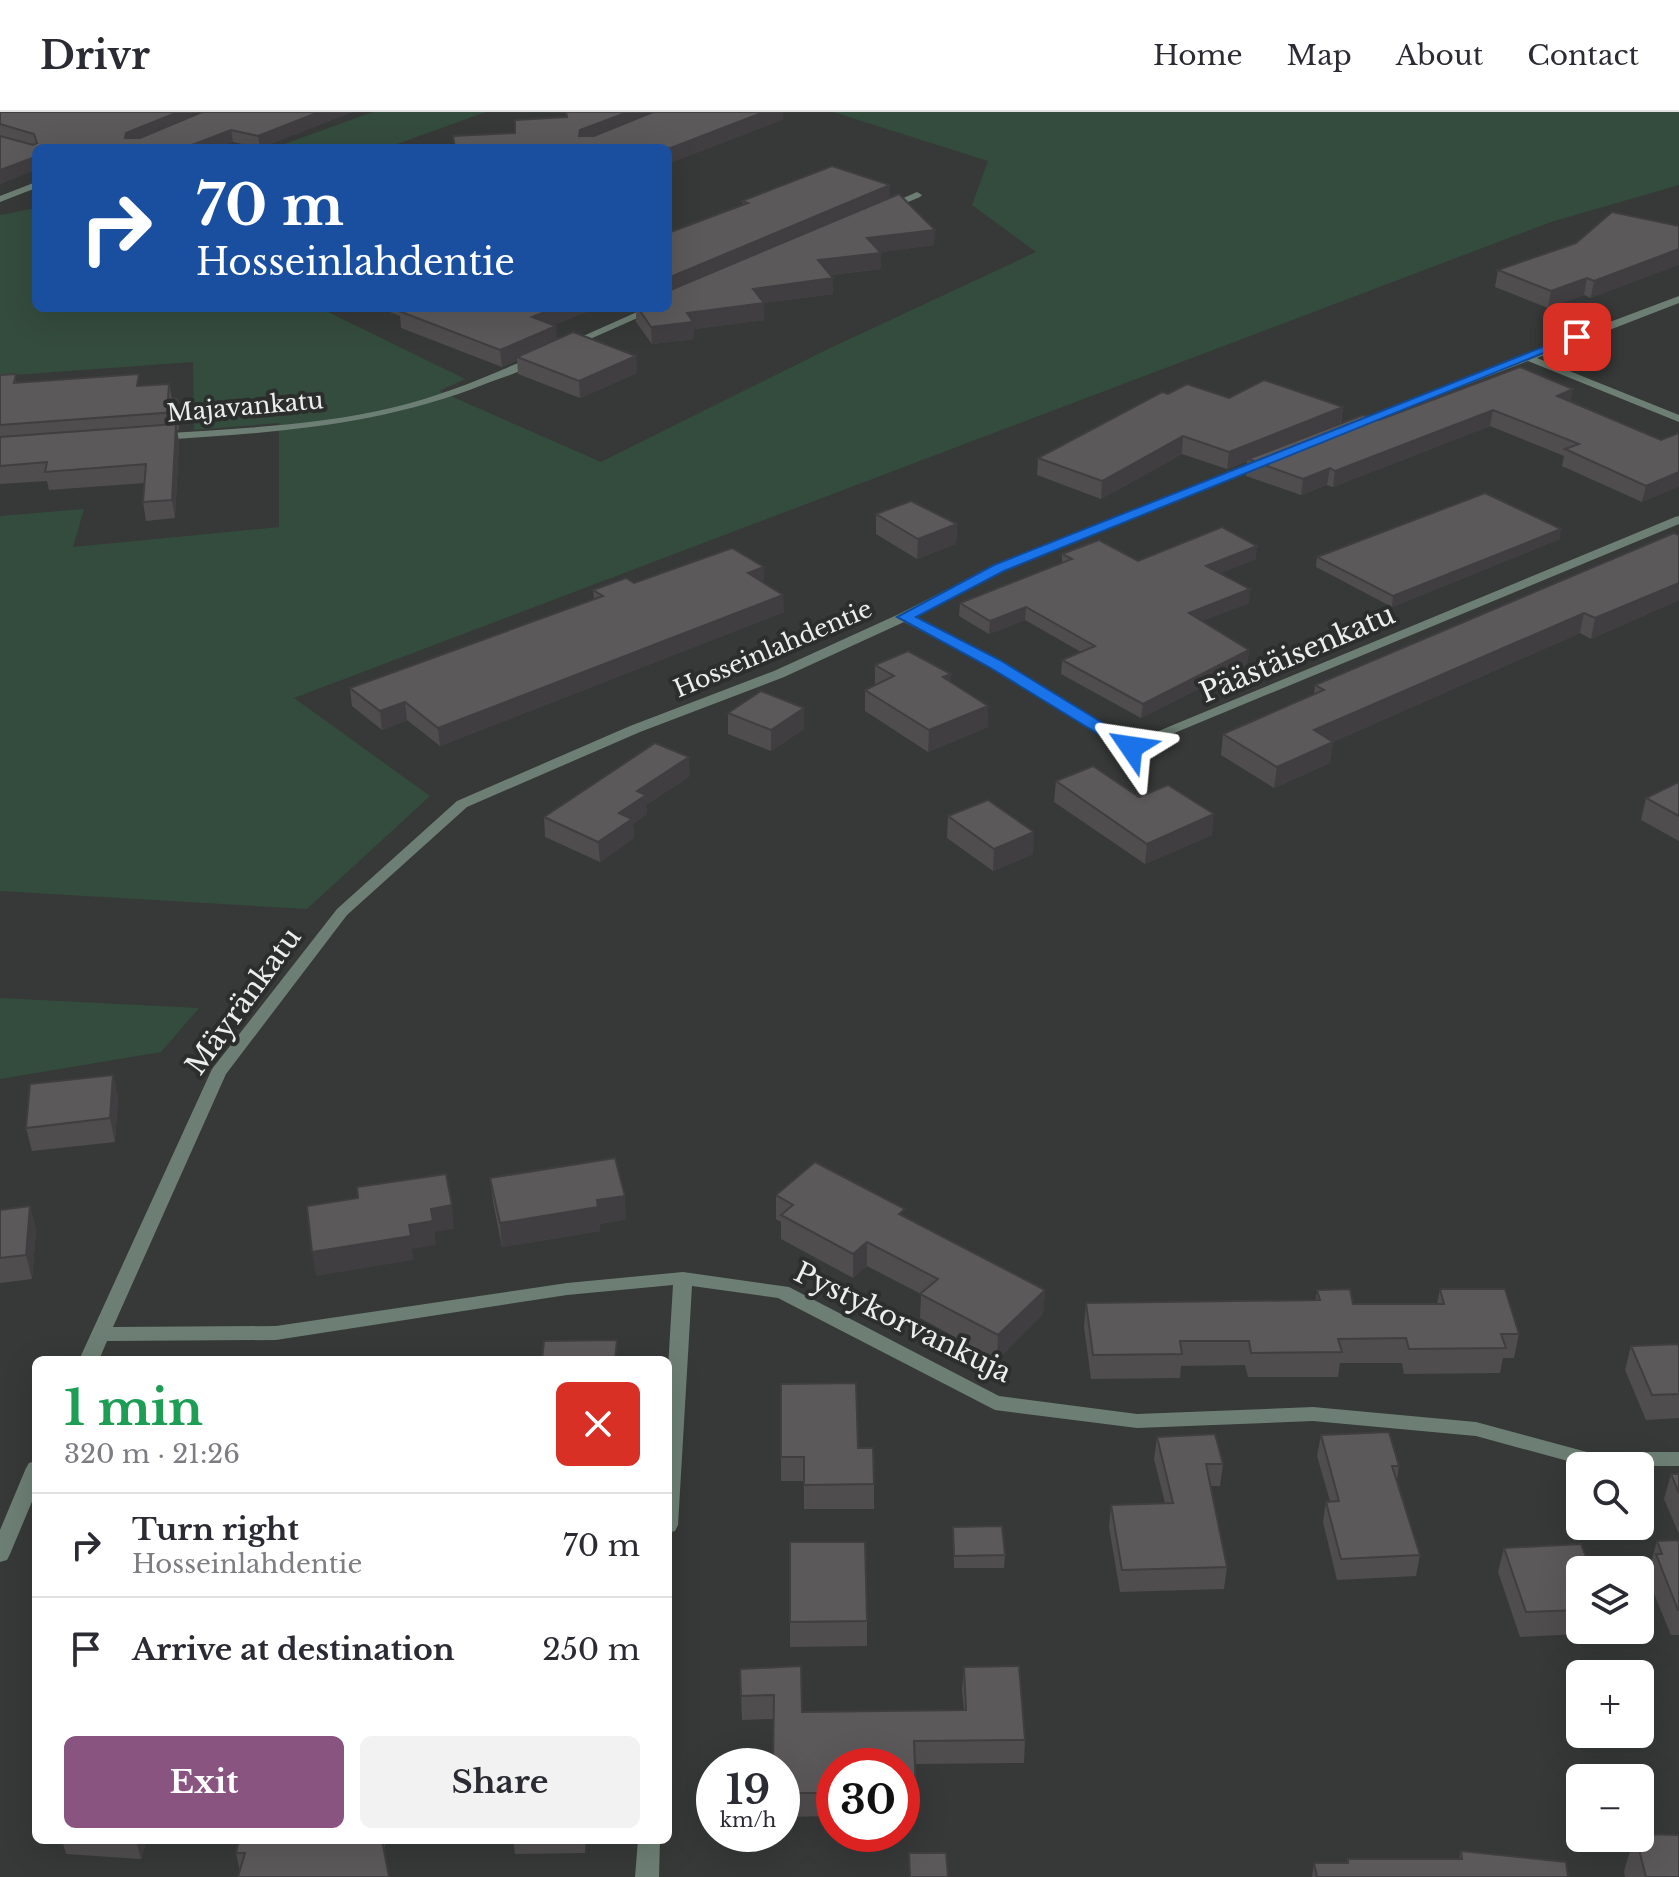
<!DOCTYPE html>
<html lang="en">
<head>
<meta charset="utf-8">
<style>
	body { margin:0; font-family:"Libre Baskerville",serif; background:#f2f2f3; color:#2b2b33; height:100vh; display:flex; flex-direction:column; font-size:30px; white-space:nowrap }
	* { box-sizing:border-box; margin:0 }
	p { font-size:26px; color:#7c7c81 }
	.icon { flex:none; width:44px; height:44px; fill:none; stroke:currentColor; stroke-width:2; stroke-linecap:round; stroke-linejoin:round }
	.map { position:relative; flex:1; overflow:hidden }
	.details { position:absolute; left:32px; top:1244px; width:640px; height:488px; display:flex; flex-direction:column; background:#fff; border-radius:12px; box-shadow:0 8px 32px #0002 }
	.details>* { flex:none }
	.hud { position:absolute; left:32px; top:32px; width:640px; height:168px; border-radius:12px; box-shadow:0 8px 32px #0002; background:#1a4fa0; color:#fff; overflow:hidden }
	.buttons { position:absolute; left:1566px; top:1340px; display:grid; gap:16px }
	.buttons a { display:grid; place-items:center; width:88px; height:88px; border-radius:12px; background:#fff; box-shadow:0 8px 32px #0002; font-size:40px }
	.speed { position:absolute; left:696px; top:1636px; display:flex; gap:16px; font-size:40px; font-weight:700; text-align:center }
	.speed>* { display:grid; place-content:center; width:104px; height:104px; border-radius:50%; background:#fff; box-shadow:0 8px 32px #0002; line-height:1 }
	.speed small { font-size:20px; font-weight:400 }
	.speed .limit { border:12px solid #d22; background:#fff; color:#111 }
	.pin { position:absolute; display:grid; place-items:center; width:68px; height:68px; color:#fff; margin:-34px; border-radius:16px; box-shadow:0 4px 12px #0006 }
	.me { position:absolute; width:88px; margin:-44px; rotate:302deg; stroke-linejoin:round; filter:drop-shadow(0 0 6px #0008) }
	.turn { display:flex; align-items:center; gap:28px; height:168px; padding:0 32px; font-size:36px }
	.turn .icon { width:104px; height:104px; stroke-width:2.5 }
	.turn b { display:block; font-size:56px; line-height:68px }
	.round { display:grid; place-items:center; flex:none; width:84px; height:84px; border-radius:12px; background:#f2f2f3 }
	.head { display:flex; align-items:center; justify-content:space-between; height:136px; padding:0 32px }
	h1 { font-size:48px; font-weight:800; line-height:60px; color:#1e9e55 }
	.cta { display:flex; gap:16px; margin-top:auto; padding:16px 32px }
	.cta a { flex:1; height:92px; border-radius:12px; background:#8a5480; color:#fff; font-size:32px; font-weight:800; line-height:92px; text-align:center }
	.cta a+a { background:#f2f2f3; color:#2b2b33 }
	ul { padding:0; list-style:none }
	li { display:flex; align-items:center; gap:24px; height:104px; padding:0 32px; border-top:2px solid #e1e1e2 }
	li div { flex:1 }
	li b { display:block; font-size:30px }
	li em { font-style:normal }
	header { display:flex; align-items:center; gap:48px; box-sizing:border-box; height:112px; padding:0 40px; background:#fff; border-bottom:2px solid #e1e1e2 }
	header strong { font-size:38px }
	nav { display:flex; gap:44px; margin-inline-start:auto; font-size:28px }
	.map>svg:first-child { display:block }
	.green { fill:#344c3d }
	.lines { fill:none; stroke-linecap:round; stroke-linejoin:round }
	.minor { fill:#6d7f74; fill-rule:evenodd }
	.wall { fill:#4f4d4e }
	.shaded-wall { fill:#403e40 }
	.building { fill:#5c595b; stroke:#403e40; stroke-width:2 }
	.route { fill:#1a73e8; stroke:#114b97; stroke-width:2 }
	.labels { text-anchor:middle; stroke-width:8; stroke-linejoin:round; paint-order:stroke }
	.far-street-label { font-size:24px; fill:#eceeed; stroke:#2c2e2d }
	.street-label { font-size:28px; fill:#eceeed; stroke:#2c2e2d }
</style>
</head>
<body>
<header>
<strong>Drivr</strong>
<nav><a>Home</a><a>Map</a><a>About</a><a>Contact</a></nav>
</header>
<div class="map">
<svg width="1679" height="1765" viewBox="0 0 1679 1765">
	<rect width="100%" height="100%" fill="#363937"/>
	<g class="green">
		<polygon points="373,0 486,0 386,36 273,36"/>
		<polygon points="833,0 1679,0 1679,73 1551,110 294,586 430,684 307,797 0,779 0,404 84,397 73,435 279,415 279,311 194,318 193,250 0,264 0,103 36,96 36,196 320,196 465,267 439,279 601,350 826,238 1036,140 972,93 988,49"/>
		<polygon points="0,886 199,896 161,940 0,967"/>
	</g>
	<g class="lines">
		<g class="minor">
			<polygon points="36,70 36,76 0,90 0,84"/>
			<polygon points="917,80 922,83 920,85 889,98 881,96"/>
			<polygon points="1679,184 1679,191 1537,246 1679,303 1679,310 1528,249 1358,315 1348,313 1522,243"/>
			<polygon points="646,196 660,196 572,235 563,233"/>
			<path d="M532,245L541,247C526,259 503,265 485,272C380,314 270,321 158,328L152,325L158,322C237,316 317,314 395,295C442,284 488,264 532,245Z"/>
			<polygon points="1266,345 1272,348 1270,350 1003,459 914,505 1000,549 1132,630 1675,405 1679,404 1679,412 1131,639 990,555 904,510 784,565 640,620 467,695 347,803 226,962 113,1215 276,1214 567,1171 683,1160 789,1175 999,1284 1137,1302 1313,1295 1476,1310 1587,1340 1679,1340 1679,1354 1586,1354 1476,1324 1313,1309 1137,1316 995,1298 778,1186 692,1174 678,1413 675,1419 668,1421 668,1256 673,1173 567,1183 276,1228 107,1229 99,1248 79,1248 212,957 337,797 457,689 630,614 774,559 899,502 995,453"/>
			<polygon points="36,1349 36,1380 10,1442 7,1448 0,1450 0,1418 26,1356 29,1351"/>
			<polygon points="638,1728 660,1728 659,1765 635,1765"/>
		</g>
	</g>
	<g class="wall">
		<polygon points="0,0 352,0 260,36 233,30 36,36 36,59 34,58 0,72"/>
		<polygon points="889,86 934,133 881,140 881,157 830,163 833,182 764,191 764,208 694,217 694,227 652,232 636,210 636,197 630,200 627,196 668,196 743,93 742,89"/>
		<polygon points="1612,100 1591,186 1584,183 1548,196 1495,175 1498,158 1576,131"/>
		<polygon points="380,196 596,196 554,213 557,227 637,261 580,286 518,262 517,248 502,255 401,216 400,204"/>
		<polygon points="0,263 18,270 141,274 169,272 172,287 180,305 179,318 177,318 179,330 175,406 146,409 143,390 145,371 49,378 47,369 0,372"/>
		<polygon points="1168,282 1343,295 1341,311 1571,289 1661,328 1642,390 1562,354 1564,344 1490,314 1333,375 1327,373 1301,383 1246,364 1247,349 1227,357 1182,342 1101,387 1037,363 1038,346"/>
		<polygon points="876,402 957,412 956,432 917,447 876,422"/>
		<polygon points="1679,423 1679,488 1591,527 1580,521 1333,630 1330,651 1274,676 1221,643 1223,622 1314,582 1315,573"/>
		<polygon points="1560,427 1392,495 1316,455 1317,445"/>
		<polygon points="1062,442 1138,449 1256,447 1220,461 1249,491 1202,509 1249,538 1247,552 1141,606 1061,562 1062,548 1081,540 1025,508 989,522 959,504 960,491 1062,451"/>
		<polygon points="764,455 764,471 784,500 440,634 407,608 382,618 352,594 350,576 594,488 593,478"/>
		<polygon points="875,553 951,562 950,570 988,594 988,615 928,640 865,599 865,578 875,573"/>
		<polygon points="728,601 804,617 771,639 728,622"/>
		<polygon points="690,664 646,693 647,702 633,712 634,726 600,750 545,725 544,705"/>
		<polygon points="1056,669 1139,685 1212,723 1145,752 1054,690"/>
		<polygon points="1679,670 1679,729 1641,708 1646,686"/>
		<polygon points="948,704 1033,742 993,759 947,726"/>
		<polygon points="113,963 118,986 115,1030 32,1039 26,1016"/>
		<polygon points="490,1066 626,1107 600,1112 600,1119 502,1135 493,1090"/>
		<polygon points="776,1083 905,1105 1045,1178 1043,1202 997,1248 920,1206 921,1182 867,1154 853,1166 781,1127 781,1110 776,1107"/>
		<polygon points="30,1094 36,1118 32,1167 0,1171 0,1098"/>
		<polygon points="1440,1177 1519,1222 1514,1246 1503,1246 1500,1261 1404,1262 1402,1251 1340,1251 1338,1265 1248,1265 1245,1253 1181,1254 1180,1266 1091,1267 1084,1215 1086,1191 1316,1188 1317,1178 1353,1192 1437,1192"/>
		<polygon points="1679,1232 1679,1306 1646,1308 1625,1258 1631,1234"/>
		<polygon points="781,1272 858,1336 874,1372 874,1397 804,1397 804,1369 781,1369"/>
		<polygon points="1321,1323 1399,1354 1397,1367 1420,1443 1416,1464 1337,1468 1323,1410 1326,1390 1330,1389 1317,1344"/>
		<polygon points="1157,1325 1223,1352 1220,1374 1211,1374 1227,1455 1224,1477 1120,1480 1109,1415 1111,1393 1165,1391 1154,1347"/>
		<polygon points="1671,1362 1679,1362 1679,1422 1664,1387"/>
		<polygon points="953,1415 1005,1443 1004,1456 954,1456"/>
		<polygon points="1679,1428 1679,1523 1671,1523 1648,1467 1651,1458 1650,1454 1657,1429"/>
		<polygon points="790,1430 867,1509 867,1534 790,1535"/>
		<polygon points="1504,1436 1580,1458 1580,1518 1600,1518 1599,1521 1520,1525 1498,1460"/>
		<polygon points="964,1555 1025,1628 1024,1651 915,1652 915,1703 902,1703 902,1654 834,1654 834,1704 782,1705 782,1654 773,1607 742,1608 740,1557 802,1600 964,1598 962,1578"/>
		<polygon points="1634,1726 1640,1726 1679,1765 1625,1765 1624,1759"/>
		<polygon points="62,1728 147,1728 141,1747 66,1742"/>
		<polygon points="239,1728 386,1728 384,1738 240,1759 236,1741"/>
		<polygon points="513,1728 586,1728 585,1741 515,1742"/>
		<polygon points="1461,1739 1568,1765 1312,1765 1314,1751 1459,1747"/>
	</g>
	<g class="shaded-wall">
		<polygon points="178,0 210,0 127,36 125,26 126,21"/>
		<polygon points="319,0 352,0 260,36 258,24"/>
		<polygon points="628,0 667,0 581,33 579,24 580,18"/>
		<polygon points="764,0 783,0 783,8 668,52 668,37"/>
		<polygon points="231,18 233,30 217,36 184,36"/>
		<polygon points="32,46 34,58 0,72 0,58"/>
		<polygon points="890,73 889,88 668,183 668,166"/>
		<polygon points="935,118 934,133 867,142 867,126"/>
		<polygon points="1679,137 1679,153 1591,186 1594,169"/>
		<polygon points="881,141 881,157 818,164 818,148"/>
		<polygon points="833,166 833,182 764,191 764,208 694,217 694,227 652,232 651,215 753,177"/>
		<polygon points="1587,166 1584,183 1548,196 1551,179"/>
		<polygon points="555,196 596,196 533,222 532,205"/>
		<polygon points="556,214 558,231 517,245 517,248 502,255 500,238"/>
		<polygon points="636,244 637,261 580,286 579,269"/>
		<polygon points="1573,277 1570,293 1557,284"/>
		<polygon points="177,287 180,305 179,318 176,300"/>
		<polygon points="1343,295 1340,312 1248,347 1247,349 1227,357 1229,340"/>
		<polygon points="1493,298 1490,314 1333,375 1335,359"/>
		<polygon points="176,312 179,330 175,406 172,388"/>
		<polygon points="1183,324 1182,342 1101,387 1102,369"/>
		<polygon points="1330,356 1327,373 1301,383 1303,367"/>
		<polygon points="1679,360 1679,375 1642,390 1646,374"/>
		<polygon points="957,412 956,432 917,447 918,427"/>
		<polygon points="1561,417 1560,427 1392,495 1393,484"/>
		<polygon points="1257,434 1256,447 1205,468 1206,454"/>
		<polygon points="764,455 764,473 748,461"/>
		<polygon points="1679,471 1679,488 1591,527 1595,506"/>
		<polygon points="1250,477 1249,491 1188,515 1189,501"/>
		<polygon points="783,483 784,500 440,634 438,616"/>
		<polygon points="1026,495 1025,508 989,522 990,509"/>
		<polygon points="1584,501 1580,521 1333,630 1330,651 1274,676 1277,655 1314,618"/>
		<polygon points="1249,538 1247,552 1141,606 1143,592"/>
		<polygon points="951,562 950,583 943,565"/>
		<polygon points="405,590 407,608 382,618 380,599"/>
		<polygon points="988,594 988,615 928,640 929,618"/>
		<polygon points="804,596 804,617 771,639 771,618"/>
		<polygon points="689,645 690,664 646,693 647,702 633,712 634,726 600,750 598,730 619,701 637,679"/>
		<polygon points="1214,702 1212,723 1145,752 1147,732"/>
		<polygon points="1034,720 1033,742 993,759 994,737"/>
		<polygon points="113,963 118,986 115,1030 110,1006"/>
		<polygon points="625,1084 626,1107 600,1112 600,1119 502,1135 500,1111 597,1088"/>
		<polygon points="452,1093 454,1117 435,1120 436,1133 412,1137 414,1148 316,1164 312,1140 409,1113 431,1097"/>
		<polygon points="30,1094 36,1118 32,1167 26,1143"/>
		<polygon points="867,1130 867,1154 853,1166 853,1142"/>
		<polygon points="1045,1178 1043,1202 997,1248 998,1223"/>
		<polygon points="136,1728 147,1728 141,1747"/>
	</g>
	<g class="building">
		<polygon points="0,0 178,0 126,21 125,26 140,26 202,0 319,0 258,24 231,18 184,36 36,36 36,47 32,46 0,58 0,24 33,33 37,31 34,22 0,12"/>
		<polygon points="566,0 628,0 580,18 579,24 594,24 653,0 764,0 668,37 668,36 455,36 453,24 515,21 515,8 567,5"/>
		<polygon points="832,54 890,73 668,166 668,121 748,91 742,89"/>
		<polygon points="899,82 935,118 867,126 881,141 818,148 833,166 753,177 764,191 687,201 693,210 651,215 638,196 668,196 668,179"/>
		<polygon points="1612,100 1679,114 1679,137 1594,169 1587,166 1551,179 1498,158 1576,131"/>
		<polygon points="408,196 555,196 532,205 556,214 500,238 399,199"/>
		<polygon points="573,220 636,244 579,269 517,245"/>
		<polygon points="1520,255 1573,277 1557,284 1661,328 1679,321 1679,360 1646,374 1565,337 1579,332 1493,298 1335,359 1330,356 1303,367 1248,347 1363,303 1379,308"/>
		<polygon points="16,262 14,271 139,262 137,274 169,272 168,287 177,287 176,300 0,313 0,263"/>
		<polygon points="1264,268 1343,295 1229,340 1183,324 1102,369 1038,346 1162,280 1168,282 1187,272 1229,286"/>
		<polygon points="176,312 172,388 143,390 146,352 45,360 47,350 0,354 0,325"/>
		<polygon points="1485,381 1561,417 1393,484 1317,445"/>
		<polygon points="911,389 957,412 918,427 876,402"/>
		<polygon points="1222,415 1257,434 1206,454 1250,477 1189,501 1249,538 1143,592 1062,548 1095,534 1026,495 990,509 960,491 1072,447 1062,442 1099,428 1138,449"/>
		<polygon points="1674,421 1679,423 1679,471 1595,506 1584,501 1314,618 1333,630 1277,655 1223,622 1324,578 1315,573"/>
		<polygon points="732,436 764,455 748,461 783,483 438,616 405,590 380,599 350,576 603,484 593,478 626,466 634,471"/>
		<polygon points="908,539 951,562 943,565 988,594 929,618 865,578 894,564 875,553"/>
		<polygon points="761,579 804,596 771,618 728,601"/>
		<polygon points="655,631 689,645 637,679 646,683 619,701 632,707 598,730 544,705"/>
		<polygon points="1093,654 1139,685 1168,673 1214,702 1147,732 1056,669"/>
		<polygon points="1679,670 1679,704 1646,686"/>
		<polygon points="988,688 1034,720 994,737 948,704"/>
		<polygon points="113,963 110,1006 26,1016 30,972"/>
		<polygon points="615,1046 625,1084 597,1088 598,1095 500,1111 490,1066"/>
		<polygon points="815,1050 905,1097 899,1102 1045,1178 998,1223 920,1182 938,1167 867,1130 853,1142 781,1103 793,1093 776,1083"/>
		<polygon points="446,1062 452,1093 431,1097 433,1109 409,1113 411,1124 312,1140 307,1094 358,1086 357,1075"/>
		<polygon points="30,1094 26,1143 0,1146 0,1098"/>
		<polygon points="1350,1177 1353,1192 1444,1192 1440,1177 1505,1177 1519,1222 1501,1222 1506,1236 1409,1237 1406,1226 1338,1227 1342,1240 1251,1241 1249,1229 1180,1229 1182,1242 1093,1243 1086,1191 1320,1188 1317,1178"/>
		<polygon points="617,1228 615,1248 542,1248 544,1229"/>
		<polygon points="1679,1232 1679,1282 1652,1283 1631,1234"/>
		<polygon points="856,1271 858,1336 873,1336 874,1372 804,1373 804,1345 781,1345 781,1272"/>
		<polygon points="1389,1320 1399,1354 1392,1354 1420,1443 1341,1447 1326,1390 1339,1389 1321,1323"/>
		<polygon points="1215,1322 1223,1352 1206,1352 1227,1455 1122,1458 1111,1393 1173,1391 1157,1325"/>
		<polygon points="1671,1362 1679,1362 1679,1381"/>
		<polygon points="1002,1414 1005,1443 954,1444 953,1415"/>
		<polygon points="1679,1428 1679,1498 1678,1498 1656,1442 1662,1442 1657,1429"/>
		<polygon points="790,1430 865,1430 867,1509 790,1510"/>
		<polygon points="1581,1432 1591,1458 1580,1458 1580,1498 1526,1500 1504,1436"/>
		<polygon points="801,1554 802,1600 966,1598 964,1555 1019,1554 1025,1628 914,1629 916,1680 902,1680 902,1654 834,1654 834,1681 782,1681 782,1654 773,1654 774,1583 741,1584 740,1557"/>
		<polygon points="1640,1722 1679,1723 1679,1765 1646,1765 1636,1726 1640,1726"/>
		<polygon points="239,1728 382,1728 389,1765 238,1765 245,1741 236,1741"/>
		<polygon points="1461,1739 1566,1750 1568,1765 1317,1765 1314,1751 1348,1751 1348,1747 1462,1747"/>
		<polygon points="909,1741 946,1741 948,1765 910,1765"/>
	</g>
	<polygon class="route" points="1573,223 1583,225 1004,459 916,505 1000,548 1137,632 1137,639 1126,639 989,555 897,505 994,453"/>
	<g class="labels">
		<g class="far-street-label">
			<text transform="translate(245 295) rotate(-5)" y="8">Majavankatu</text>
			<text transform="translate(773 537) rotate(-23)" y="8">Hosseinlahdentie</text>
		</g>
		<g class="street-label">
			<text transform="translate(1297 541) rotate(-23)" y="10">Päästäisenkatu</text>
			<text transform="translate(243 889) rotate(-54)" y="10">Mäyränkatu</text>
			<text transform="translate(903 1210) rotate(26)" y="10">Pystykorvankuja</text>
		</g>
	</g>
</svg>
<div class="buttons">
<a><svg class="icon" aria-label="search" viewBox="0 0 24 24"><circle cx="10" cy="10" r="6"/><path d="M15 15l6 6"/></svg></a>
<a><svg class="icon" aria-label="layers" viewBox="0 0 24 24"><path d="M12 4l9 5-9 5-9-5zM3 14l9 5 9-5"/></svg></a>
<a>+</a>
<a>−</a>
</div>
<div class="speed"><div>19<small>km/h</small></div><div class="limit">30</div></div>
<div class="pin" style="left:1577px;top:225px;background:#d93025"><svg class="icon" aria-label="arrive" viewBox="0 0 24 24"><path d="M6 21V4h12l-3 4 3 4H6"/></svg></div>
<svg class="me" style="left:1131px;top:635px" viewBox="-20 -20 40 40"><path d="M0-17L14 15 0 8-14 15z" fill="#1a73e8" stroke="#fff" stroke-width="4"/></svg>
<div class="hud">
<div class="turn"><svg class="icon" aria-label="right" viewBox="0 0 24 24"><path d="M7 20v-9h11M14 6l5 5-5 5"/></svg><div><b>70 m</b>Hosseinlahdentie</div></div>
</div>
<section class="details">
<div class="head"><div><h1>1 min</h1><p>320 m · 21:26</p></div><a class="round" style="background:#d93025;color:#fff"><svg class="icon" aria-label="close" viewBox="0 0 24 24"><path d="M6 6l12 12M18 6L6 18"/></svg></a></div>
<ul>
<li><svg class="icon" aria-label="right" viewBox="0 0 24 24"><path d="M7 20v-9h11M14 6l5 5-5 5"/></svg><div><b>Turn right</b><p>Hosseinlahdentie</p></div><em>70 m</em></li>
<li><svg class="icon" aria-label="arrive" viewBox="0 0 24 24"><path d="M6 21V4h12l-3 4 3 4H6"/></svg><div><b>Arrive at destination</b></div><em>250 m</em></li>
</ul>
<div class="cta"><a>Exit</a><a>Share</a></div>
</section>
</div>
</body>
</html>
